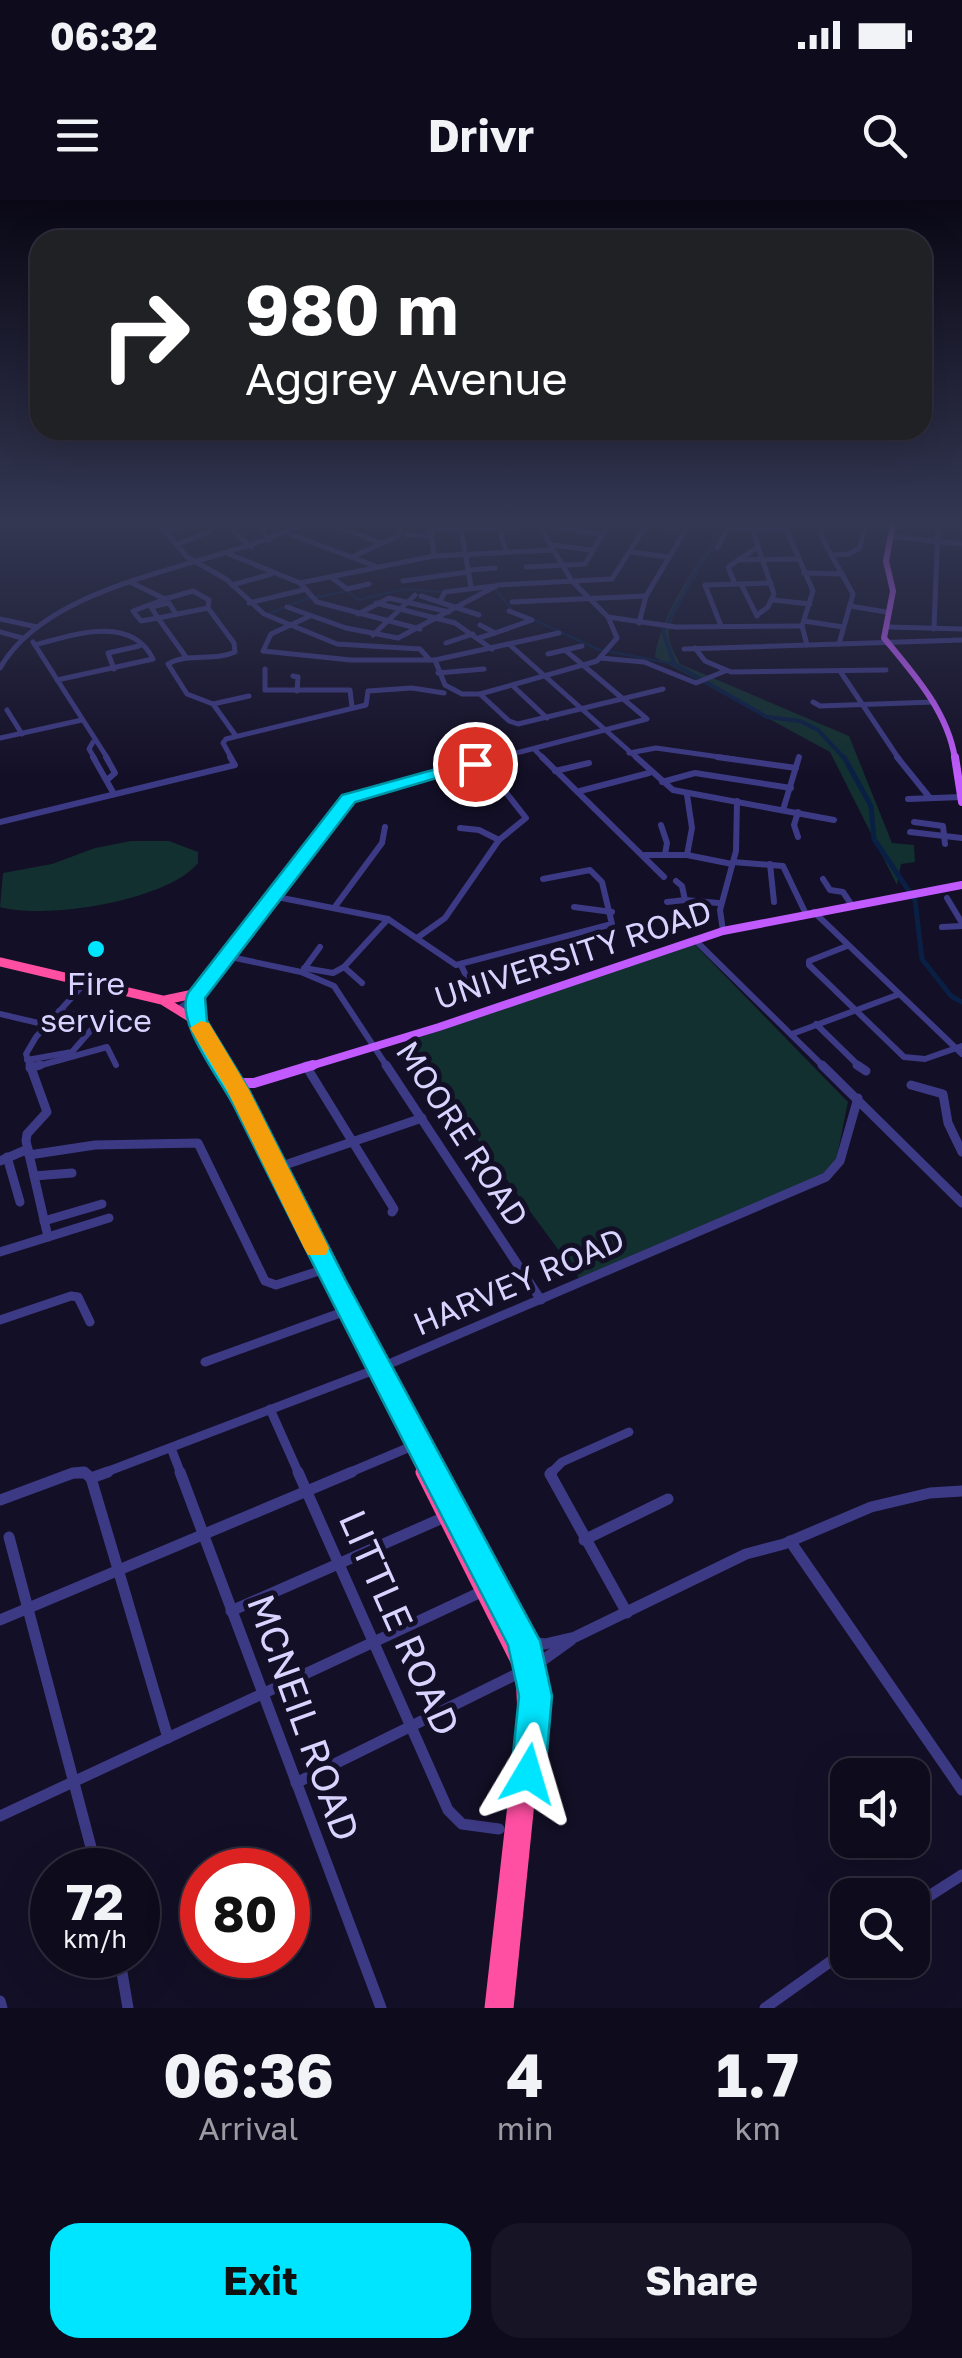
<!DOCTYPE html>
<html lang="en">
<head>
<meta charset="utf-8">
<style>
	body { margin:0; font-family:"Golos Text",sans-serif; background:#171425; color:#f1f3f6; height:100vh; display:flex; flex-direction:column; font-size:38px; white-space:nowrap }
	* { box-sizing:border-box; margin:0 }
	p { font-size:32px; color:#9b9ba3 }
	.icon { flex:none; width:55px; height:55px; fill:none; stroke:currentColor; stroke-width:2; stroke-linecap:round; stroke-linejoin:round }
	.map { position:relative; height:1808px; overflow:hidden }
	.drawer { display:flex; flex-direction:column; background:#0e0b1c; flex:1 }
	.drawer>* { flex:none }
	.hud { position:absolute; left:30px; top:30px; width:902px; height:210px; border-radius:30px; box-shadow:0 10px 40px #0002,0 0 0 2px #2e2b3b; background:#202124; color:#fff; overflow:hidden }
	.fabs { position:absolute; left:830px; top:1558px; display:grid; gap:20px }
	.fabs a { display:grid; place-items:center; width:100px; height:100px; border-radius:20px; background:#0e0b1c; box-shadow:0 10px 40px #0002,0 0 0 2px #2e2b3b; font-size:50px }
	.speed { position:absolute; left:30px; top:1648px; display:flex; gap:20px; font-size:50px; font-weight:700; text-align:center }
	.speed>* { display:grid; place-content:center; width:130px; height:130px; border-radius:50%; background:#0e0b1c; box-shadow:0 10px 40px #0002,0 0 0 2px #2e2b3b; line-height:1 }
	.speed small { font-size:25px; font-weight:400 }
	.speed .limit { border:15px solid #d22; background:#fff; color:#111 }
	.pin { position:absolute; display:grid; place-items:center; width:85px; height:85px; color:#fff; margin:-42px; border:5px solid #fff; border-radius:50%; box-shadow:0 2px 10px #0007 }
	.me { position:absolute; width:110px; margin:-55px; rotate:7deg; stroke-linejoin:round; filter:drop-shadow(0 0 8px #0008) }
	.turn { display:flex; align-items:center; gap:35px; height:210px; padding:0 50px; font-size:45px }
	.turn .icon { width:130px; height:130px; stroke-width:2.5 }
	.turn b { display:block; font-size:70px; line-height:85px }
	.eta { display:flex; justify-content:space-evenly; align-items:center; height:170px; text-align:center }
	.eta b { font-size:60px; font-weight:700; line-height:70px }
	.button { display:flex; gap:20px; margin-top:auto; padding:20px 50px }
	.button a { flex:1; height:115px; border-radius:30px; background:#00e5ff; color:#111; font-size:40px; font-weight:700; line-height:115px; text-align:center }
	.button a+a { background:#171425; color:#f1f3f6 }
	.status { display:flex; justify-content:space-between; align-items:center; height:70px; padding:0 50px; background:#0e0b1c; direction:ltr }
	.status svg { height:28px; fill:currentColor }
	header { display:flex; justify-content:space-between; align-items:center; height:130px; padding:0 50px; background:#0e0b1c; font-size:45px; font-weight:700 }
	.map>svg:first-child { display:block }
	.green { fill:#12302f }
	.lines { fill:none; stroke-linecap:round; stroke-linejoin:round }
	.stream { stroke:#0a1f44; stroke-width:2.5 }
	.canal-far1 { stroke:#0a1f44; stroke-width:4 }
	.canal { stroke:#0a1f44; stroke-width:5 }
	.minor-far3 { stroke:#3d3a85; stroke-width:5 }
	.minor-far2 { stroke:#3d3a85; stroke-width:6 }
	.minor-far1 { stroke:#3d3a85; stroke-width:9 }
	.minor { stroke:#3d3a85; stroke-width:11 }
	.major-far2 { stroke:#c25bff; stroke-width:6 }
	.major-far1 { stroke:#c25bff; stroke-width:8 }
	.major { stroke:#c25bff; stroke-width:10 }
	.highway-far2 { stroke:#ff4fa3; stroke-width:9 }
	.highway-far1 { stroke:#ff4fa3; stroke-width:11 }
	.highway { stroke:#ff4fa3; stroke-width:15 }
	.route { fill:#00e5ff; stroke:#0095a6; stroke-width:2.5 }
	.slow { fill:#f59e0b }
	.poi-dot { fill:#00e5ff; stroke:#130f26; stroke-width:4 }
	.labels { text-anchor:middle; stroke-width:10; stroke-linejoin:round; paint-order:stroke }
	.street-label { font-size:32px; fill:#d9d4ff; stroke:#130f26 }
	.poi-label { font-size:32px; fill:#d9d4ff; stroke:#130f26 }
	.near-street-label { font-size:38px; fill:#d9d4ff; stroke:#130f26 }
</style>
</head>
<body>
<div class="status"><b>06:32</b><svg viewBox="0 0 49 12"><path d="M0 12V9h3v3zM5 12V6h3v6zM10 12V3h3v9zM15 12V0h3v12zM26 1h20v11H26zM47 4h2v5h-2z"/></svg></div>
<header><svg class="icon" aria-label="menu" viewBox="0 0 24 24"><path d="M4 6h16M4 12h16M4 18h16"/></svg>Drivr<svg class="icon" aria-label="search" viewBox="0 0 24 24"><circle cx="10" cy="10" r="6"/><path d="M15 15l6 6"/></svg></header>
<div class="map">
<svg width="962" height="1808" viewBox="0 0 962 1808">
	<rect width="100%" height="100%" fill="#130f26"/>
	<g class="green">
		<path d="M719,324H726C715,349 667,414 669,435C669,445 676,455 680,464L849,536L892,643L914,645L915,662L901,664L897,685L830,552L655,457C662,406 698,370 719,324Z"/>
		<path d="M131,641H169L198,652V663C167,701 45,720 0,707L3,673L52,664L95,648Z"/>
		<polygon points="693,743 848,902 836,961 822,975 579,1078 406,842"/>
	</g>
	<g class="lines">
		<g class="stream">
			<polyline points="495,389 512,410"/>
			<polyline points="317,397 347,391 358,400 405,389 443,392"/>
			<polyline points="270,413 309,398"/>
			<polyline points="524,415 597,449 674,464"/>
		</g>
		<polyline class="canal-far1" points="722,324 663,431 674,464 767,517 800,521 818,530 845,559"/>
		<polyline class="canal" points="844,557 871,606 874,639 915,700 922,759 951,796 962,802"/>
		<g class="minor-far3">
			<polyline points="159,324 187,357 226,379 264,414 337,444 420,449 428,458"/>
			<polyline points="331,324 381,343"/>
			<polyline points="430,324 434,356"/>
			<polyline points="644,324 685,329"/>
			<polyline points="784,324 813,391 802,426 807,445"/>
			<polyline points="822,324 822,338 853,394 839,444"/>
			<polyline points="499,327 506,352"/>
			<polyline points="461,329 471,387"/>
			<polyline points="163,330 197,324"/>
			<polyline points="429,330 548,326 602,335"/>
			<polyline points="754,330 785,330"/>
			<polyline points="233,331 251,347"/>
			<polyline points="285,332 375,366"/>
			<polyline points="406,335 429,336"/>
			<polyline points="896,337 962,344"/>
			<polyline points="269,341 260,328 273,324"/>
			<polyline points="178,344 209,332"/>
			<polyline points="552,345 591,350"/>
			<polyline points="717,348 727,329 753,329"/>
			<polyline points="631,352 668,357"/>
			<polyline points="229,354 300,383 317,402 420,429"/>
			<polyline points="831,355 849,354 860,348 865,324"/>
			<polyline points="352,357 398,336 402,327 397,324"/>
			<polyline points="740,360 797,359"/>
			<polyline points="526,367 585,364 609,324"/>
			<polyline points="469,370 495,368"/>
			<polyline points="804,373 842,374"/>
			<polyline points="331,377 347,389 369,384"/>
			<polyline points="403,381 468,372"/>
			<path d="M130,382L165,399L193,391L209,400L208,408L234,443L235,452C213,462 189,452 168,464L187,494L213,504L236,536"/>
			<polyline points="300,383 434,356 553,350"/>
			<polyline points="735,384 728,367 758,347 751,324"/>
			<polyline points="741,384 757,416"/>
			<polyline points="232,385 271,374"/>
			<polyline points="421,396 479,415"/>
			<polyline points="165,399 133,411 141,421 158,418 186,457"/>
			<polyline points="773,400 810,404"/>
			<polyline points="440,401 445,392 494,386"/>
			<polyline points="512,402 646,396"/>
			<polyline points="249,403 303,390"/>
			<polyline points="376,403 455,423 492,449"/>
			<polyline points="850,406 886,412"/>
			<polyline points="287,407 346,428 398,438 498,385 612,379 647,324"/>
			<polyline points="176,414 169,403 151,407 158,418 208,408"/>
			<polyline points="358,414 389,398 449,412"/>
			<polyline points="757,415 768,407 774,394 758,347"/>
			<polyline points="310,416 271,434 263,451 351,460 435,460 559,433"/>
			<polyline points="608,417 676,427 802,426"/>
			<polyline points="0,419 37,427"/>
			<polyline points="804,421 843,427"/>
			<polyline points="639,423 646,396 689,324"/>
			<polyline points="721,426 705,385 771,383"/>
			<polyline points="889,427 962,429"/>
			<polyline points="934,429 938,324"/>
			<polyline points="0,432 22,438"/>
			<polyline points="495,433 532,420 509,411"/>
			<polyline points="373,435 415,395"/>
			<polyline points="479,438 495,433 480,425"/>
			<polyline points="33,442 108,559"/>
			<polyline points="446,443 473,434"/>
			<path d="M35,445C72,435 131,414 153,459L57,480"/>
			<polyline points="510,445 638,559"/>
			<polyline points="695,448 705,461 731,472 886,470"/>
			<polyline points="684,449 962,440"/>
			<polyline points="548,454 565,450"/>
			<polyline points="600,458 644,462 696,483 725,471"/>
			<polyline points="435,460 445,485 462,494 480,494 597,461 617,438 608,417 572,381 538,324"/>
			<path d="M0,468C52,378 216,368 302,324"/>
			<polyline points="114,469 108,453 139,446"/>
			<polyline points="265,469 265,490 350,490 352,507"/>
			<polyline points="840,471 899,559"/>
			<polyline points="438,473 484,469"/>
			<polyline points="293,476 298,477 297,491"/>
			<polyline points="514,487 547,518"/>
			<polyline points="480,494 509,521 518,524 663,489"/>
			<polyline points="813,502 820,506 934,502"/>
			<polyline points="213,504 249,496"/>
			<polyline points="7,510 22,534"/>
			<polyline points="0,538 82,520"/>
			<polyline points="93,542 89,549 95,559"/>
			<polyline points="534,549 544,559"/>
			<polyline points="629,553 656,548 734,559"/>
			<polyline points="232,559 223,543 226,539 366,505 368,491 412,488 444,493"/>
			<polyline points="493,559 647,519 565,450 582,446"/>
		</g>
		<g class="minor-far2">
			<polyline points="93,557 114,594"/>
			<polyline points="106,557 115,573 107,580"/>
			<polyline points="542,557 664,677"/>
			<polyline points="636,557 673,590 834,620"/>
			<polyline points="717,557 796,568"/>
			<polyline points="897,557 930,598"/>
			<polyline points="555,571 589,563"/>
			<polyline points="662,582 695,573 791,588"/>
			<polyline points="580,591 649,573"/>
			<polyline points="687,595 692,628 687,655"/>
			<polyline points="908,599 962,597"/>
			<polyline points="783,610 799,557"/>
			<polyline points="798,612 794,625 798,637"/>
			<polyline points="0,622 235,565 230,557"/>
			<polyline points="914,622 943,626 945,644"/>
			<polyline points="661,625 667,643 665,654"/>
			<polyline points="460,628 479,630 499,640"/>
			<polyline points="910,632 962,638"/>
			<polyline points="645,655 687,655 732,664"/>
			<polyline points="733,662 783,666 805,712"/>
			<polyline points="770,664 774,702"/>
			<polyline points="823,679 830,690 843,692 851,704"/>
			<polyline points="676,681 682,686 685,700 718,703"/>
			<polyline points="272,696 388,719 456,765 612,724 602,682 590,670 543,679"/>
			<polyline points="947,698 962,723"/>
			<polyline points="667,702 685,700"/>
			<polyline points="574,707 612,712"/>
			<polyline points="334,708 382,643 385,627"/>
			<polyline points="814,712 962,854"/>
			<polyline points="942,727 962,726"/>
			<polyline points="723,731 720,710 736,651 737,601"/>
			<polyline points="417,738 445,718 499,640 526,618 500,585"/>
			<polyline points="695,740 825,868"/>
			<polyline points="847,746 809,761 809,765 904,857 925,859 962,846"/>
			<polyline points="226,756 301,772 334,786 388,868"/>
			<polyline points="461,765 469,782"/>
			<polyline points="304,768 333,773 344,767"/>
			<polyline points="304,769 320,747"/>
			<polyline points="362,783 344,767 388,719"/>
			<polyline points="180,808 195,797 352,596 503,557"/>
			<polyline points="59,811 141,831"/>
			<polyline points="0,814 47,825"/>
			<polyline points="816,824 861,868"/>
			<polyline points="792,834 897,795"/>
			<polyline points="27,860 72,852 98,822"/>
			<polyline points="31,868 107,847 116,865"/>
			<polyline points="31,868 26,854 36,837 84,784"/>
		</g>
		<g class="minor-far1">
			<polyline points="30,865 47,912 27,934 26,941 48,1037"/>
			<polyline points="386,865 541,1100"/>
			<polyline points="822,865 962,1003"/>
			<polyline points="857,865 866,871"/>
			<polyline points="306,866 394,1009 392,1012"/>
			<polyline points="30,868 40,865"/>
			<polyline points="911,885 943,894 948,923 962,952"/>
			<polyline points="29,955 95,945 198,943 265,1081 276,1085 322,1070"/>
			<polyline points="7,957 20,1002"/>
			<polyline points="0,961 28,949"/>
			<polyline points="276,968 422,918"/>
			<polyline points="34,976 72,973"/>
			<polyline points="44,1021 102,1004"/>
			<polyline points="0,1052 109,1018"/>
			<polyline points="0,1120 71,1096 78,1097 90,1122"/>
			<polyline points="205,1162 343,1112"/>
			<polyline points="270,1209 299,1274"/>
			<polyline points="171,1248 181,1274"/>
			<polyline points="70,1274 86,1274"/>
			<polyline points="101,1274 382,1167 826,977 840,961 858,898"/>
			<polyline points="346,1274 410,1247"/>
			<polyline points="550,1274 562,1262 629,1232"/>
		</g>
		<g class="minor">
			<polyline points="180,1272 381,1808"/>
			<polyline points="298,1272 448,1610 462,1624 499,1629"/>
			<polyline points="552,1272 550,1274 627,1413"/>
			<polyline points="91,1278 168,1538"/>
			<polyline points="0,1300 73,1273 84,1272 91,1278 108,1272"/>
			<polyline points="9,1337 97,1670"/>
			<polyline points="584,1340 668,1299"/>
			<polyline points="790,1341 962,1590"/>
			<polyline points="231,1411 447,1316"/>
			<polyline points="0,1420 352,1272"/>
			<polyline points="524,1441 545,1444 575,1437 746,1354 784,1344 871,1307 930,1293 962,1291"/>
			<polyline points="532,1468 571,1440"/>
			<polyline points="296,1583 523,1471"/>
			<polyline points="0,1616 481,1392"/>
			<polyline points="912,1707 962,1675"/>
			<polyline points="119,1755 128,1808"/>
			<polyline points="0,1801 2,1808"/>
			<polyline points="765,1808 848,1749"/>
		</g>
		<path class="major-far2" d="M893,324L886,361L893,391L884,438C914,474 948,512 955,559"/>
		<g class="major-far1">
			<polyline points="955,557 962,602"/>
			<polyline points="304,868 439,827 723,731 962,685"/>
		</g>
		<polyline class="major" points="234,883 254,883 313,865"/>
		<g class="highway-far2">
			<polyline points="0,762 162,800 196,821 224,868"/>
			<polyline points="165,800 198,793"/>
		</g>
		<g class="highway-far1">
			<polyline points="223,865 435,1274"/>
			<polyline points="347,1119 425,1274"/>
		</g>
		<g class="highway">
			<polyline points="423,1272 523,1471 525,1516 492,1808"/>
			<polyline points="434,1272 524,1441 534,1473 536,1514 506,1808"/>
		</g>
	</g>
	<linearGradient id="sky" x2="0" y2="1"><stop stop-color="#0a0815"/><stop offset="0.56" stop-color="#333752"/><stop offset="1" stop-color="#333752" stop-opacity="0"/></linearGradient>
	<rect width="962" height="577" fill="url(#sky)"/>
	<path class="route" d="M469,560L484,564L355,602L205,798L207,821L248,888L345,1079L540,1441L552,1496L545,1574L540,1587L528,1592L516,1587L511,1574L519,1496L508,1445C416,1266 324,1088 235,908C221,879 174,822 188,793L342,595Z"/>
	<polygon class="slow" points="201,821 209,823 248,888 329,1048 326,1055 308,1055 304,1048 226,888 190,828"/>
	<circle class="poi-dot" cx="96" cy="749" r="10"/>
	<g class="labels">
		<g class="street-label">
			<text transform="translate(573 755) rotate(-18)" y="11">UNIVERSITY ROAD</text>
			<text transform="translate(462 934) rotate(57)" y="11">MOORE ROAD</text>
			<text transform="translate(519 1082) rotate(-23)" y="11">HARVEY ROAD</text>
		</g>
		<g class="poi-label">
			<text x="96" y="795">Fire<tspan x="96" dy="37">service</tspan></text>
		</g>
		<g class="near-street-label">
			<text transform="translate(399 1423) rotate(66)" y="13">LITTLE ROAD</text>
			<text transform="translate(303 1518) rotate(70)" y="13">MCNEIL ROAD</text>
		</g>
	</g>
</svg>
<div class="fabs">
<a><svg class="icon" aria-label="sound" viewBox="0 0 24 24"><path d="M4 9h4l5-4v14l-5-4H4zM17 9q2 3 0 6"/></svg></a>
<a><svg class="icon" aria-label="search" viewBox="0 0 24 24"><circle cx="10" cy="10" r="6"/><path d="M15 15l6 6"/></svg></a>
</div>
<div class="speed"><div>72<small>km/h</small></div><div class="limit">80</div></div>
<div class="pin" style="left:475px;top:564px;background:#d93025"><svg class="icon" aria-label="arrive" viewBox="0 0 24 24"><path d="M6 21V4h12l-3 4 3 4H6"/></svg></div>
<svg class="me" style="left:528px;top:1574px" viewBox="-20 -20 40 40"><path d="M0-17L14 15 0 8-14 15z" fill="#00e5ff" stroke="#fff" stroke-width="4"/></svg>
<div class="hud">
<div class="turn"><svg class="icon" aria-label="right" viewBox="0 0 24 24"><path d="M7 20v-9h11M14 6l5 5-5 5"/></svg><div><b>980 m</b>Aggrey Avenue</div></div>
</div>
</div>
<section class="drawer">
<div class="eta">
<div><b>06:36</b><p>Arrival</p></div>
<div><b>4</b><p>min</p></div>
<div><b>1.7</b><p>km</p></div>
</div>
<div class="button"><a>Exit</a><a>Share</a></div>
</section>
</body>
</html>
